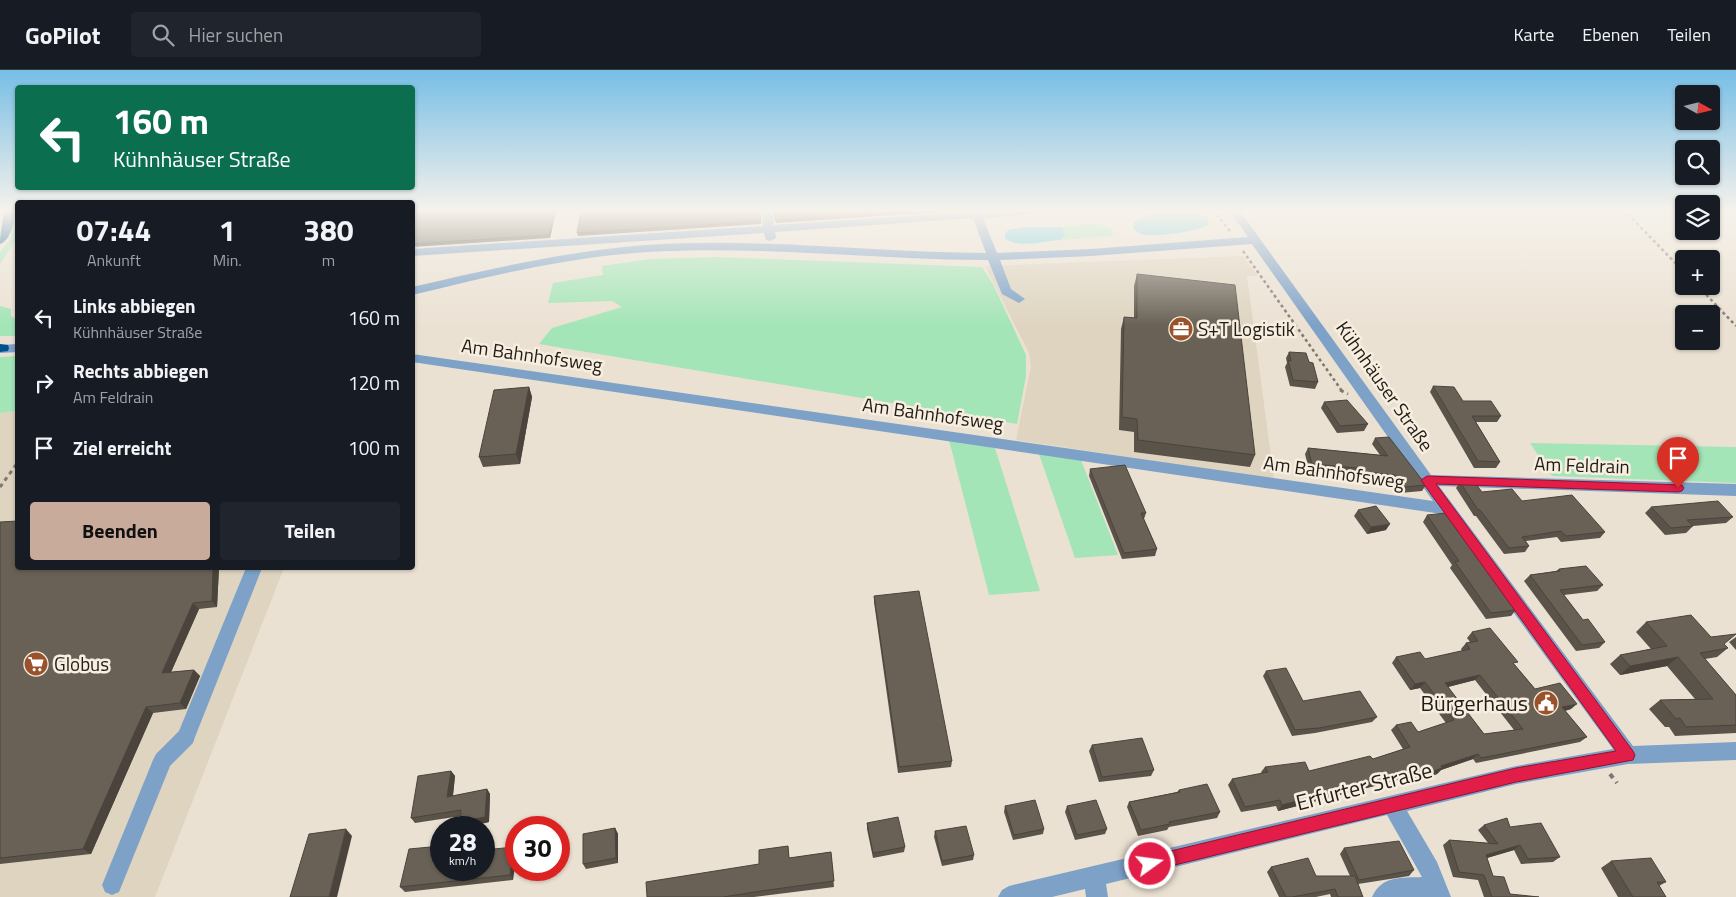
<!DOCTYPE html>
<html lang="de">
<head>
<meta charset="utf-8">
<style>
	body { margin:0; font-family:"Titillium Web",sans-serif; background:#20242c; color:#f1f3f6; height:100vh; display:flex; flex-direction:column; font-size:19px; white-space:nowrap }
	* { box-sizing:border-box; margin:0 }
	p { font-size:16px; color:#9ea1a6 }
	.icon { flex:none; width:28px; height:28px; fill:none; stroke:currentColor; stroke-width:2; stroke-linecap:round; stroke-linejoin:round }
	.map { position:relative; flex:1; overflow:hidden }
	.panel { position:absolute; left:15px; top:130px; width:400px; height:370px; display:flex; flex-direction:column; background:#171b24; border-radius:5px; box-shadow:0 1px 4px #0004 }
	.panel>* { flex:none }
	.guide { position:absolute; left:15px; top:15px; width:400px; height:105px; border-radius:5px; box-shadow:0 1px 4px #0004; background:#0b6e4f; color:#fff; overflow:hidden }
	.needle { width:32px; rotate:98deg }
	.buttons { position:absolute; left:1675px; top:15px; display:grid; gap:10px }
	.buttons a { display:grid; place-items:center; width:45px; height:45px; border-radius:5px; background:#171b24; box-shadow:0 1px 4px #0004; font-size:25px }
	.speed { position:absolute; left:430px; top:746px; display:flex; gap:10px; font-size:25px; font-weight:700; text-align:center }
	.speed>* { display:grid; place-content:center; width:65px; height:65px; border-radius:50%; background:#171b24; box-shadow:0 1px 4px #0004; line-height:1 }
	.speed small { font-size:12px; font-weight:400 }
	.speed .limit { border:8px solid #d22; background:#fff; color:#111 }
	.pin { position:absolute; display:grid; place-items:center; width:42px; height:42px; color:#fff; margin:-51px -21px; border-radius:50% 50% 50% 0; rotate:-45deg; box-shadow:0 0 5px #0007 }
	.pin .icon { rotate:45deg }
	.me { position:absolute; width:55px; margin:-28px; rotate:76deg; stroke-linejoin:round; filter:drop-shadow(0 0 4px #0008) }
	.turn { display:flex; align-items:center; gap:18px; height:105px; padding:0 15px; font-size:22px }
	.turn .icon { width:65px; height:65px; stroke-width:2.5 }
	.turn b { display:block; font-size:35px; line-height:42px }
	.eta { display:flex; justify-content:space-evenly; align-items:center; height:85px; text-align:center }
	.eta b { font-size:30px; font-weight:700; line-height:35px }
	.action { display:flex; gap:10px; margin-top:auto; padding:10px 15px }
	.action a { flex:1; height:58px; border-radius:5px; background:#c9ab9b; color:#111; font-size:20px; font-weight:700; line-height:58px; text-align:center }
	.action a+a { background:#20242c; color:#f1f3f6 }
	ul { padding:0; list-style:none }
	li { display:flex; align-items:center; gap:15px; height:65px; padding:0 15px }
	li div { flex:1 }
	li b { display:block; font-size:19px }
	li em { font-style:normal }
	header { display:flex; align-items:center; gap:30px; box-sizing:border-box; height:70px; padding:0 25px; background:#171b24; border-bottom:1px solid #363941 }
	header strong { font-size:24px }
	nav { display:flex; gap:28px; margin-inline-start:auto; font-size:18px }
	.search { width:350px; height:45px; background:#20242c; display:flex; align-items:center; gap:12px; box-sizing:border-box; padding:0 18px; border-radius:5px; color:#9ea1a6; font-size:19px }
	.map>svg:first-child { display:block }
	.commercial { fill:#ded4c0 }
	.green { fill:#a3e5b6 }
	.water { fill:#6ecde2 }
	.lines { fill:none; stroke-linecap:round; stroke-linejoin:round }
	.path-far2 { stroke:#7e786f; stroke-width:2.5; stroke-dasharray:3 3; stroke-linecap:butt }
	.path-far1 { stroke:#7e786f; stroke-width:3; stroke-dasharray:4 4; stroke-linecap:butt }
	.path { stroke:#7e786f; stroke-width:4; stroke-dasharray:5 5; stroke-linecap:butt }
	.minor { fill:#7da1c7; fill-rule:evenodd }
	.highway { fill:#005190; fill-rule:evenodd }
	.wall { fill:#5a5349; fill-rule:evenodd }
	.shaded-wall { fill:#4a443c }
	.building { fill:#696155; stroke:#4a443c; fill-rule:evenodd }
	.route { fill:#e11d48; stroke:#92132f }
	.labels { text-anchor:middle; stroke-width:5; stroke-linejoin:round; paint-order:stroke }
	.poi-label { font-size:19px; fill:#201d18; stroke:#f8eee0; text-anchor:start }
	.street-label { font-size:19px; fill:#201d18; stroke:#f8eee0 }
	.near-poi-label { font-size:22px; fill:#201d18; stroke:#f8eee0; text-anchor:end }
	.near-street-label { font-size:22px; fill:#201d18; stroke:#f8eee0 }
</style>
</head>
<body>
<header>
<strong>GoPilot</strong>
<div class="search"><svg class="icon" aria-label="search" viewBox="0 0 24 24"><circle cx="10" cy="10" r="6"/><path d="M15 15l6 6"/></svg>Hier suchen</div>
<nav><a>Karte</a><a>Ebenen</a><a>Teilen</a></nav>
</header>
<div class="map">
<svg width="1736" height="827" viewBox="0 0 1736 827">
	<rect width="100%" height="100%" fill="#ebe1d3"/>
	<g class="commercial">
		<polygon points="1243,186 1258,206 1247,206 1274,409 1016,370 1031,296 1029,283 985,196"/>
		<polygon points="17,341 18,498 284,498 155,827 0,827 0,343"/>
	</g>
	<g class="green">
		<polygon points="1629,140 1684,140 1684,149 1636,147"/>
		<polygon points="1711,140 1736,140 1736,150 1711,149"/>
		<polygon points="17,145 17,168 0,194 0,182 10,169"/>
		<polygon points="1083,154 1097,154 1111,158 1113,166 1060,170 1065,165 1062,157"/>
		<polygon points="716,187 982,197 993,214 1026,285 1026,306 1017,354 539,274 552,258 622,237 612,231 548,233 553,213 603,205 602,196 650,189"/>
		<polygon points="0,236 11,239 11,246 17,250 17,266 0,266"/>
		<polygon points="17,286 17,341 0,343 0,287"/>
		<polygon points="949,370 995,378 1040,521 989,525"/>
		<polygon points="1530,373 1736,377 1736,413 1552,406"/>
		<polygon points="1039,384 1081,390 1118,485 1075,488"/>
	</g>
	<g class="water">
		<path d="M1173,140H1191L1207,147L1209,154C1203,161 1159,166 1148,165C1142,165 1138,163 1134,159L1133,153C1143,144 1160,141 1173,140Z"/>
		<path d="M1026,157H1062L1065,165L1060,170C1045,171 1016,179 1005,168V164L1008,160Z"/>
	</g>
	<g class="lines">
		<g class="path-far2">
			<polyline points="1213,140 1230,161"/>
			<polyline points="1624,140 1684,202"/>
			<polyline points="1243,181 1342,321"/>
			<polyline points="1698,216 1736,256"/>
		</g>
		<g class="path-far1">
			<polyline points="1340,320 1348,324"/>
			<polyline points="0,417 18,392"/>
		</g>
		<polyline class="path" points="1610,704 1617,713"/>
		<g class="minor">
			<path d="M762,140H772L774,155L970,142V140H1038L1037,143L1033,144L983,148L997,183L1091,179L1248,167L1229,140H1239L1431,405L1736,414V426L1439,416L1633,676L1736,672V690L1628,694L1516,714L1407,741L1437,792L1451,827H1372C1382,805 1402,808 1422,807L1387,745L1106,814L1108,827H1086L1085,819L1052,827H998L1002,820L1009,816L1516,696L1613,679L1442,444L412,292V284L1433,431L1252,174L1091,186L1000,190L1011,219L1025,229L1019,233L1002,224L988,190C875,190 761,175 647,182C568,187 490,206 412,225V217C490,199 567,181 646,175C759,167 873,183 986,183L973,148L775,162L776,168L770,171L766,170L764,163L412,186V179L763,156Z"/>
			<polygon points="18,274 18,282 0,283 0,275"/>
			<polygon points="246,498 262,498 195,667 193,673 170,696 119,822 112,825 105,822 102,815 153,690 156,684 179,661"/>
		</g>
		<g class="highway">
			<path d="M4,140H14C15,150 11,171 0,174C0,162 3,152 4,140Z"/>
			<polygon points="0,274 8,275 9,278 8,281 0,282"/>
		</g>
	</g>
	<g class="wall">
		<polygon points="412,140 556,140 550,168 412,177"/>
		<polygon points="760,140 761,154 578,166 577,163"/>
		<polygon points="773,140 969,140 776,153"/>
		<polygon points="1137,204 1255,385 1250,397 1134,382 1134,362 1119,360 1121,259 1124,247 1134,248 1134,216"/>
		<polygon points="1289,282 1309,292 1318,312 1315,319 1290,316 1285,297 1287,293 1286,288"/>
		<polygon points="1433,316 1463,331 1501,346 1497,352 1476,352 1500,392 1496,398 1474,398 1430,322"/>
		<polygon points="529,317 532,327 520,394 483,397 479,387"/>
		<polygon points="1324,332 1368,354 1364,361 1337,363 1321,338"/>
		<polygon points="1375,368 1426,415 1422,421 1400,423 1391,411 1354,407 1354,404 1309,400 1305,384 1308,378 1380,385 1372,374"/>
		<polygon points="1090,399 1146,443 1144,449 1157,479 1155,486 1122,489 1089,406"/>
		<polygon points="1460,412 1482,422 1522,431 1605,462 1600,468 1561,472 1557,467 1526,471 1529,476 1525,482 1504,484 1476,446 1474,446 1456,418"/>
		<polygon points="1651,437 1733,447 1726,453 1693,456 1686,463 1665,465 1645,443"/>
		<polygon points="1358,440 1386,460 1367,464 1354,446"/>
		<polygon points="1427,445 1516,540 1511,546 1486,549 1450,498 1452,495 1423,452"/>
		<polygon points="0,452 219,498 217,537 199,539 171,602 194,600 200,606 186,639 153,643 91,784 0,794"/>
		<polygon points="1559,499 1603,515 1597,521 1564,525 1583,550 1605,572 1599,578 1576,581 1524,511 1530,505 1556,501"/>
		<polygon points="874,526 952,691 951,697 898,703 874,532"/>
		<polygon points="1646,552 1711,567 1724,574 1728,578 1717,587 1705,589 1736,625 1736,663 1675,666 1669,657 1665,657 1649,639 1660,630 1695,629 1667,596 1620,605 1610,594 1620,585 1651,579 1636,562"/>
		<path d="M1472,562L1515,595L1535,619L1571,639L1565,641L1587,667L1580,672L1476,693L1473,689L1441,700L1437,704L1409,713L1405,708L1278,741L1276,736L1241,742L1228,715L1232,709L1262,704L1261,702L1265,697L1309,701L1373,689L1403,679L1391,660L1396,655L1418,662L1446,653L1420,618L1410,620L1392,593L1396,587L1425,589L1462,581L1461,579L1466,573L1470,572L1467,568ZM1475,610L1514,660L1484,664L1448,617Z"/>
		<polygon points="1736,567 1736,580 1729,572"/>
		<polygon points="1266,601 1303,631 1377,647 1372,652 1315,663 1292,666 1263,606"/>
		<polygon points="1092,675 1154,700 1151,706 1099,712 1089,681"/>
		<polygon points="451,701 455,706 453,726 487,719 490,724 489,752 464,758 460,752 461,746 415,753 411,748"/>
		<polygon points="1179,720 1220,742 1217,748 1169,757 1167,760 1138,766 1127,737 1129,732 1177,722"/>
		<polygon points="1005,736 1044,759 1043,764 1013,770 1004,742"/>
		<polygon points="1067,736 1107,759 1105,764 1075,770 1065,742"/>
		<polygon points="867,753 905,777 904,782 873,788 867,759"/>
		<polygon points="1484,755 1510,757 1560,787 1553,792 1521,794 1514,780 1487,788 1493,806 1510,824 1539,827 1484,827 1478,810 1453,807 1443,775 1449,770 1488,773 1478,760"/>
		<polygon points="615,758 618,764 618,793 586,799 583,794"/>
		<polygon points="935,761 974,785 973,790 942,796 934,767"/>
		<polygon points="788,776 789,788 831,782 834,817 754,827 647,827 759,794"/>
		<polygon points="514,777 513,810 405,822 400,817 441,800"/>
		<polygon points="1344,778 1414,800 1409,806 1358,814 1363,827 1331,827 1330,824 1316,827 1279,827 1267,802 1271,797 1316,806 1350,806 1340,784"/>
		<polygon points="1611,791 1666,812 1659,816 1666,827 1618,827 1601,798"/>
	</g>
	<g class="shaded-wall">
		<polygon points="554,140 556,140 550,168 549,165"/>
		<polygon points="529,317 532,327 520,394 516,384"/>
		<polygon points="1390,454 1386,460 1367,464 1371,457"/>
		<polygon points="213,498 219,498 217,537 212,531"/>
		<polygon points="193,533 199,539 168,609 162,603"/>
		<polygon points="1678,587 1667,596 1620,605 1630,596"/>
		<polygon points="194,600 200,606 186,639 180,633"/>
		<polygon points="1480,605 1475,610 1440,619 1445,613"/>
		<polygon points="1425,612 1420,618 1410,620 1415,614"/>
		<polygon points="1577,634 1571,639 1556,643 1562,637"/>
		<polygon points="146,637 153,643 91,784 83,779"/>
		<polygon points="1478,684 1473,689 1441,700 1437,704 1409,713 1414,708 1441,696"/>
		<polygon points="451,701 455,706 452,733 447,727"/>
		<polygon points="1409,702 1405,708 1278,741 1282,735"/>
		<polygon points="487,719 490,724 489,752 464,758 460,752"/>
		<polygon points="615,758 618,764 618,793 616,788"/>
		<polygon points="346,759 352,766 337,827 329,827"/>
		<polygon points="1520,775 1514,780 1480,790 1486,785"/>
		<polygon points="514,777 516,781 516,790 513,810 510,805"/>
	</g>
	<g class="building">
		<polygon points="412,140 554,140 549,165 412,174"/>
		<polygon points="581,140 760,140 761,151 577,163"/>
		<polygon points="774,140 927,140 775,150"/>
		<polygon points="1137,204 1235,215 1255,385 1138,370 1137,349 1122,347 1124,247 1137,248"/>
		<polygon points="1289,282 1306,283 1309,292 1313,293 1318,312 1293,310 1288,290 1291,291"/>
		<polygon points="1433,316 1454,317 1463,331 1491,331 1501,346 1472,346 1500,392 1478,391"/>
		<polygon points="529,317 516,384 479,387 494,320"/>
		<polygon points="1347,330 1368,354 1340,356 1324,332"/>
		<polygon points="1389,367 1426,415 1404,417 1395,405 1358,401 1357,398 1312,394 1308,378 1388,386 1375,368"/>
		<polygon points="1125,395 1146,443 1141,443 1157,479 1124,483 1090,399"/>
		<polygon points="1460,412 1475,413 1482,422 1512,419 1522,431 1572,425 1605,462 1566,466 1561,461 1522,467 1529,476 1509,478 1480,440 1478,440"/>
		<polygon points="1718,431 1733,447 1687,450 1693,456 1671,458 1651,437"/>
		<polygon points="1376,436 1390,454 1371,457 1358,440"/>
		<polygon points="1446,443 1516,540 1491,543 1455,492 1459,491 1427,445"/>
		<polygon points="18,451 18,498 213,498 212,531 193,533 162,603 194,600 180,633 146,637 83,779 0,788 0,452"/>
		<polygon points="1586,496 1603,515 1560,520 1583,550 1588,549 1605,572 1582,575 1530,505 1560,501 1559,499"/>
		<polygon points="919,521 952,691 899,697 874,526"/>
		<polygon points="1691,545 1711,567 1736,564 1724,574 1728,578 1700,583 1736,625 1736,655 1686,657 1680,648 1676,649 1660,630 1713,629 1678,587 1630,596 1620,585 1667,576 1646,552"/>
		<path d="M1490,558L1518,592L1513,593L1535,619L1560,613L1577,634L1562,637L1587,667L1481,688L1478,684L1441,696L1442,698L1414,708L1409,702L1282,735L1280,730L1245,737L1232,709L1268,702L1265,697L1305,692L1309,701L1370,686L1373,689L1410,677L1396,655L1411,652L1418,662L1454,650L1425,612L1415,614L1396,587L1420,582L1425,589L1470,579L1466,573L1478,571L1472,562ZM1480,605L1523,659L1484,664L1445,613Z"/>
		<polygon points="1286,598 1303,631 1360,621 1377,647 1319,658 1295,660 1266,601"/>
		<polygon points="1142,668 1154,700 1102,707 1092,675"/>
		<polygon points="451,701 447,727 487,719 485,747 460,752 461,740 411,748 418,706"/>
		<polygon points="1207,714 1220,742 1169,752 1170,754 1141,760 1129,732 1180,722 1179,720"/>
		<polygon points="1035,730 1044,759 1014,765 1005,736"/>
		<polygon points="1096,730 1107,759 1077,765 1067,736"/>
		<polygon points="898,747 905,777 873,783 867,753"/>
		<polygon points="1507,748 1510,757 1541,753 1560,787 1528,789 1520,775 1486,785 1493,806 1504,807 1510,824 1539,827 1492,827 1484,805 1459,802 1449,770 1498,774 1484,755"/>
		<polygon points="966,756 974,785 942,791 935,761"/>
		<polygon points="615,758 616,788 583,794 583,764"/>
		<polygon points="346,759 329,827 290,827 309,764"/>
		<polygon points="1399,771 1414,800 1359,810 1344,778"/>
		<polygon points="441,776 441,800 484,800 484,780 514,777 510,805 400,817 409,779"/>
		<polygon points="788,776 789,788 831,782 834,811 761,821 723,827 647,827 646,812 759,794 759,780"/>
		<polygon points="1308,788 1316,806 1355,806 1363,827 1338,827 1335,819 1292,827 1286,827 1271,797"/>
		<polygon points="1651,788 1666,812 1657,812 1666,827 1633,827 1611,791"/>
	</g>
	<linearGradient id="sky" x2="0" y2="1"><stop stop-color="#77bee6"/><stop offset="0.55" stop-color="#f6f2eb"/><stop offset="1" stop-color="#f6f2eb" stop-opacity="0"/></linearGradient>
	<rect width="1736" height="256" fill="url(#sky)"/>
	<polygon class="route" points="1427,406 1682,415 1684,418 1682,421 1678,422 1436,414 1633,681 1635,685 1633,690 1516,712 1150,801 1144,799 1142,794 1144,788 1150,786 1516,698 1616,681 1423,413 1421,410"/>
	<defs>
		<symbol id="office-disc" viewBox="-11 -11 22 22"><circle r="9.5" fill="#99522b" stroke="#f8eee0"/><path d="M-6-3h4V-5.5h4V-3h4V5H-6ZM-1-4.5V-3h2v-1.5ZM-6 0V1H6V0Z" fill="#fff"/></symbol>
		<symbol id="supermarket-disc" viewBox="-11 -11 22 22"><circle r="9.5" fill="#99522b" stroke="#f8eee0"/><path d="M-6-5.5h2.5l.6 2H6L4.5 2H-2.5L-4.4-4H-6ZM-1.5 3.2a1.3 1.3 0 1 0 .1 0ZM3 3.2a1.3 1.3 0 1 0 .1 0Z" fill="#fff"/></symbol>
		<symbol id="civic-disc" viewBox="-11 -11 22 22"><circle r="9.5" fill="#99522b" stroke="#f8eee0"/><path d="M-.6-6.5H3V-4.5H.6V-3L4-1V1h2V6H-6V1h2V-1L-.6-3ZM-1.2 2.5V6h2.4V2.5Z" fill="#fff"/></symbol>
	</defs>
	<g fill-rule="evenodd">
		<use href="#office-disc" x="1167" y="245" width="28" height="28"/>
		<use href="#supermarket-disc" x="22" y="580" width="28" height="28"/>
		<use href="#civic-disc" x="1532" y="619" width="28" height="28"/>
	</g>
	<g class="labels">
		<g class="poi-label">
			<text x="1198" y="266">S+T Logistik</text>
			<text x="54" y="601">Globus</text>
		</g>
		<g class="street-label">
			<text transform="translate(532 285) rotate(8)" y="7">Am Bahnhofsweg</text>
			<text transform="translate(1385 316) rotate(55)" y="7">Kühnhäuser Straße</text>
			<text transform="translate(933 344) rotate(8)" y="7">Am Bahnhofsweg</text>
			<text transform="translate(1582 395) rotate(2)" y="7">Am Feldrain</text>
			<text transform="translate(1334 402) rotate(8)" y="7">Am Bahnhofsweg</text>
		</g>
		<g class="near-poi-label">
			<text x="1528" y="641">Bürgerhaus</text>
		</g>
		<g class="near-street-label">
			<text transform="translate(1364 716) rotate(-14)" y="8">Erfurter Straße</text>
		</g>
	</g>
</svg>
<div class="buttons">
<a><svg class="needle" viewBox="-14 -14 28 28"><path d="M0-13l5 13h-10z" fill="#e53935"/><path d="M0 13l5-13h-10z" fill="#9ea1a6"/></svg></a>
<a><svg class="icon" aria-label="search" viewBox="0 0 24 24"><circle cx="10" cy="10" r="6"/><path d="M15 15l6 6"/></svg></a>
<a><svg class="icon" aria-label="layers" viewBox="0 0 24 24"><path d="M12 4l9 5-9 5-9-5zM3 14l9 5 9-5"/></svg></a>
<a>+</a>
<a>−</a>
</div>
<div class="speed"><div>28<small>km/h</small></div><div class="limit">30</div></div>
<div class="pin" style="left:1678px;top:418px;background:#d93025"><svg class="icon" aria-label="arrive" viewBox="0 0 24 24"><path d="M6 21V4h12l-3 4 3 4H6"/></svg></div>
<svg class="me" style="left:1150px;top:794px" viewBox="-20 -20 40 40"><circle r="17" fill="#e11d48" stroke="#fff" stroke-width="3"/><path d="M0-11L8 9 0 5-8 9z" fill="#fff"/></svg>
<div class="guide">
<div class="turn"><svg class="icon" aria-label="left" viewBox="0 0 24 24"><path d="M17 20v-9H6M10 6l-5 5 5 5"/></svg><div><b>160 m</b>Kühnhäuser Straße</div></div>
</div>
<section class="panel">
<div class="eta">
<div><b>07:44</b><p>Ankunft</p></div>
<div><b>1</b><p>Min.</p></div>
<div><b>380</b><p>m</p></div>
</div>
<ul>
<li><svg class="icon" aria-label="left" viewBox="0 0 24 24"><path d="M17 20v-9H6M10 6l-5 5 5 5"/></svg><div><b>Links abbiegen</b><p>Kühnhäuser Straße</p></div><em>160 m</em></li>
<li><svg class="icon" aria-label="right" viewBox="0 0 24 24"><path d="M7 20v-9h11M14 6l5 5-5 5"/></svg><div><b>Rechts abbiegen</b><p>Am Feldrain</p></div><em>120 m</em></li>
<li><svg class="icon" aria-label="arrive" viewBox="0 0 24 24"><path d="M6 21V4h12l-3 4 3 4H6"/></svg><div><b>Ziel erreicht</b></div><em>100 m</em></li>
</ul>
<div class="action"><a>Beenden</a><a>Teilen</a></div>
</section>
</div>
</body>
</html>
